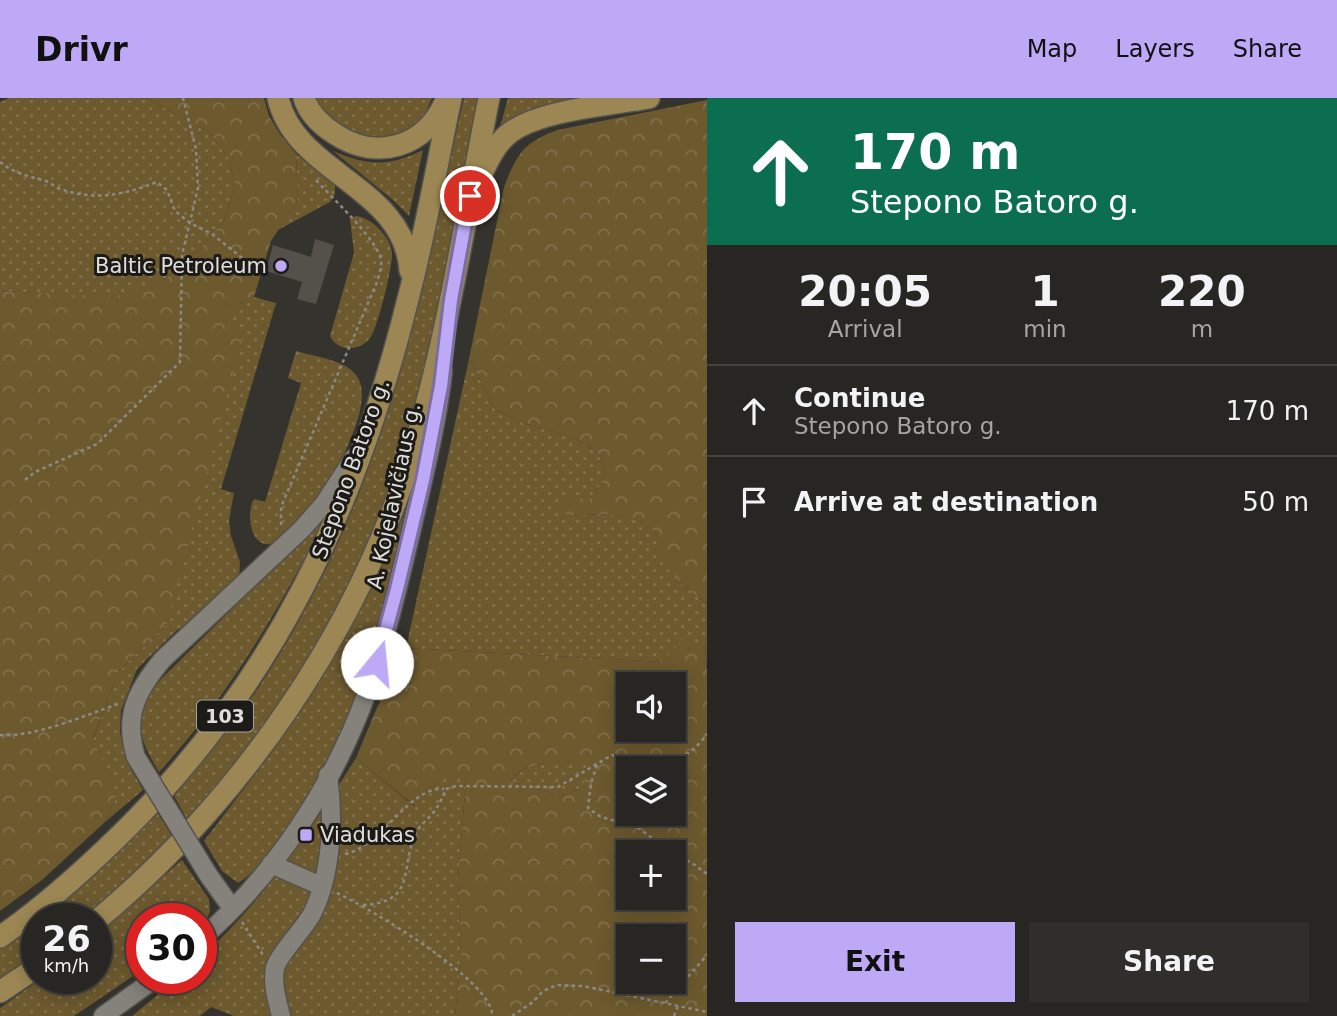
<!DOCTYPE html>
<html lang="en">
<head>
<meta charset="utf-8">
<style>
	body { margin:0; font-family:"DejaVu Sans",sans-serif; background:#302e2a; color:#f1f3f6; height:100vh; display:flex; flex-direction:column; font-size:26px; white-space:nowrap }
	* { box-sizing:border-box; margin:0 }
	p { font-size:23px; color:#a5a5a5 }
	.icon { flex:none; width:38px; height:38px; fill:none; stroke:currentColor; stroke-width:2; stroke-linecap:round; stroke-linejoin:round }
	.map { position:relative; flex:1; overflow:hidden }
	.panel { display:flex; flex-direction:column; background:#282622; width:630px }
	.panel>* { flex:none }
	.top-card { background:#0b6e4f; color:#fff; overflow:hidden }
	.tools { position:absolute; left:616px; top:574px; display:grid; gap:14px }
	.tools a { display:grid; place-items:center; width:70px; height:70px; border-radius:0px; background:#282622; box-shadow:0 4px 18px #0003,0 0 0 2px #444340; font-size:35px }
	.speed { position:absolute; left:21px; top:805px; display:flex; gap:14px; font-size:35px; font-weight:700; text-align:center }
	.speed>* { display:grid; place-content:center; width:91px; height:91px; border-radius:50%; background:#282622; box-shadow:0 4px 18px #0003,0 0 0 2px #444340; line-height:1 }
	.speed small { font-size:18px; font-weight:400 }
	.speed .limit { border:10px solid #d22; background:#fff; color:#111 }
	.pin { position:absolute; display:grid; place-items:center; width:60px; height:60px; color:#fff; margin:-30px; border:4px solid #fff; border-radius:50%; box-shadow:0 2px 7px #0007 }
	.me { position:absolute; width:77px; margin:-38px; rotate:17deg; stroke-linejoin:round; filter:drop-shadow(0 0 5px #0008) }
	.turn { display:flex; align-items:center; gap:24px; height:147px; padding:0 28px; font-size:32px }
	.turn .icon { width:91px; height:91px; stroke-width:2.5 }
	.turn b { display:block; font-size:49px; line-height:60px }
	.eta { display:flex; justify-content:space-evenly; align-items:center; height:119px; text-align:center }
	.eta b { font-size:42px; font-weight:700; line-height:49px }
	.primary-button { display:flex; gap:14px; margin-top:auto; padding:14px 28px }
	.primary-button a { flex:1; height:80px; border-radius:0px; background:#bda9f5; color:#111; font-size:28px; font-weight:700; line-height:80px; text-align:center }
	.primary-button a+a { background:#302e2a; color:#f1f3f6 }
	ul { padding:0; list-style:none }
	li { display:flex; align-items:center; gap:21px; height:91px; padding:0 28px; border-top:2px solid #444340 }
	li div { flex:1 }
	li b { display:block; font-size:26px }
	li em { font-style:normal }
	header { display:flex; align-items:center; gap:42px; box-sizing:border-box; height:98px; padding:0 35px; background:#bda9f5; color:#111 }
	header strong { font-size:33px }
	nav { display:flex; gap:38px; margin-inline-start:auto; font-size:24px }
	main { display:flex; flex:1; min-height:0 }
	.map>svg:first-child { display:block }
	.green { fill:url(#green-dots) }
	.forest { fill:url(#forest-crowns); fill-rule:evenodd }
	.building { fill:#54514b }
	.lines { fill:none; stroke-linecap:round; stroke-linejoin:round }
	.minor-casing { stroke:#54524d; stroke-width:21 }
	.primary-casing { stroke:#54524d; stroke-width:24 }
	.path { stroke:#8c8a86; stroke-width:2.5; stroke-dasharray:3.5 3.5; stroke-linecap:butt }
	.minor { stroke:#85827c; stroke-width:18 }
	.primary { stroke:#9c8754; stroke-width:21 }
	.minor-bridge-casing { stroke:#54524d; stroke-width:21; stroke-linecap:butt }
	.minor-bridge { stroke:#85827c; stroke-width:18 }
	.route-casing { stroke:#7b6e9f; stroke-width:18 }
	.route { stroke:#bda9f5; stroke-width:12 }
	.poi-dot { fill:#bda9f5; stroke:#1c1b18; stroke-width:2.5 }
	.labels { text-anchor:middle; stroke-width:6; stroke-linejoin:round; paint-order:stroke }
	.shield { fill:#1c1b18; stroke:#a5a4a0; stroke-width:2 }
	.shield-label { font-size:19px; font-weight:bold; fill:#e0dedb }
	.poi-label { font-size:21px; fill:#e0dedb; stroke:#1c1b18; text-anchor:end }
	.street-label { font-size:21px; fill:#e0dedb; stroke:#1c1b18 }
</style>
</head>
<body>
<header>
<strong>Drivr</strong>
<nav><a>Map</a><a>Layers</a><a>Share</a></nav>
</header>
<main>
<div class="map">
<svg width="707" height="918" viewBox="0 0 707 918">
	<defs>
		<pattern id="green-dots" width="8" height="8" patternUnits="userSpaceOnUse" patternTransform="scale(1.75)"><rect width="8" height="8" fill="#6c592e"/><path d="M2 2h.1M6 6h.1" fill="none" stroke="#81704c" stroke-width="1.8" stroke-linecap="round"/></pattern>
		<pattern id="forest-crowns" width="20" height="18" patternUnits="userSpaceOnUse" patternTransform="scale(1.75)"><rect width="20" height="18" fill="#6c592e"/><path d="M2 6a3 3 0 1 1 6 0M12 15a3 3 0 1 1 6 0" fill="none" stroke="#81704c"/></pattern>
	</defs>
	<rect width="100%" height="100%" fill="#35332d"/>
	<g class="green">
		<polygon points="9,0 147,0 209,34 229,60 235,88 224,123 198,153 163,183 113,200 0,193 0,4"/>
		<path d="M315,0H432C429,6 427,14 423,20C418,27 407,32 399,35C364,45 331,35 315,0Z"/>
		<path d="M464,0H478C456,118 437,238 403,353C398,370 391,387 384,403C338,527 274,623 188,723L174,698C203,663 233,628 259,589C303,522 341,447 368,371C410,251 436,124 464,0Z"/>
		<polygon points="508,0 619,0 498,36"/>
		<path d="M423,52L409,118L393,102L333,53C369,68 387,69 423,52Z"/>
		<polygon points="296,56 335,87 335,96 330,104 278,132 298,102"/>
		<path d="M356,118C371,119 391,139 392,155C393,167 378,230 370,240C359,254 338,254 330,238L354,155L350,121Z"/>
		<polygon points="254,199 276,205 221,391 234,395 229,422 231,438 240,464 239,481 185,530 178,531 137,571 121,612 120,634 127,664 143,692 105,724 117,697 93,642 118,574 167,526 228,210"/>
		<path d="M296,253C316,259 348,262 358,280C379,314 309,428 276,444C251,456 245,416 254,401L265,404L301,285L288,280Z"/>
		<path d="M469,261L496,312L523,325L574,340L599,356L606,378L590,401H569V418C595,416 633,412 653,432C660,440 660,454 664,463C674,482 690,494 707,505V573L705,546L661,564L406,550Z"/>
		<path d="M406,405C399,438 395,473 386,505C367,580 337,651 296,716C281,740 262,771 238,785L222,773L204,743C249,684 297,625 333,560C361,510 383,458 406,405Z"/>
		<path d="M328,416L314,451L309,452C267,532 220,608 159,674C136,636 131,616 162,580Z"/>
		<path d="M356,660L414,708L440,681H466L458,782L461,861L455,918H234L211,909L200,918H132L178,880H201V859C264,803 311,731 356,660Z"/>
		<path d="M561,663L590,665L580,690L564,698L511,684C520,666 543,666 561,663Z"/>
		<polygon points="158,716 172,738 104,803 82,821 40,821 59,807"/>
		<polygon points="182,762 209,801 210,814 203,828 201,829 201,821 142,821 142,872 74,918 0,918 0,910 42,880 96,880 96,837"/>
		<polygon points="37,823 37,856 0,882 0,850"/>
	</g>
	<g class="forest">
		<polygon points="147,0 264,0 269,18 280,36 296,56 298,102 271,143 254,199 228,210 242,241 167,526 118,574 93,641 117,697 105,724 42,782 0,813 0,193 113,199 163,183 198,153 224,123 235,88 229,60 209,34"/>
		<path d="M707,2V505C690,494 674,482 664,463C659,454 660,440 653,432C632,412 595,416 569,418L560,410L569,401H590L606,378L599,356L574,340L523,325L496,312L469,261L504,89C517,56 523,45 557,32Z"/>
		<path d="M683,541L705,546L707,573V918H455L461,861L458,782L466,681H440L415,708L356,660L376,612L406,550L661,564ZM628,586H674V632H628ZM561,663L589,666L580,690L564,698L511,684C519,666 544,666 561,663ZM628,670H674V716H628ZM628,754H674V800H628ZM628,838H674V884H628Z"/>
	</g>
	<polygon class="building" points="315,141 334,147 316,206 297,201 302,184 266,173 273,147 311,159"/>
	<g class="lines">
		<defs>
			<g id="minor">
				<path d="M136,659C123,618 137,592 163,561L301,432L324,406L354,360"/>
				<polyline points="271,766 321,788"/>
				<polyline points="209,778 232,810"/>
				<path d="M201,841C274,778 333,688 366,597C385,544 398,489 411,434C423,381 437,327 443,273"/>
				<polyline points="103,918 156,880"/>
				<path d="M281,918C277,902 272,886 275,870C278,857 304,831 312,816C332,776 334,720 328,677"/>
			</g>
			<g id="primary">
				<path d="M278,0C295,76 405,88 410,173"/>
				<path d="M304,0C309,16 321,27 335,36C377,64 426,49 446,2"/>
				<path d="M482,75C489,61 495,48 506,38C534,12 611,7 649,0"/>
				<path d="M96,823C241,702 356,537 412,356C448,240 465,119 489,0"/>
				<path d="M0,839C42,810 80,776 117,740C275,587 357,408 409,197C426,132 437,66 451,0"/>
				<polyline points="0,894 37,869"/>
			</g>
		</defs>
		<use href="#minor" class="minor-casing"/>
		<use href="#primary" class="primary-casing"/>
		<g class="path">
			<path d="M0,64C15,76 28,78 46,83C51,85 55,89 60,91C97,103 123,97 157,84L167,92L175,113L190,125L212,136L261,175"/>
			<polyline points="25,382 35,374 97,346 180,264 182,157 198,90 196,51 183,0"/>
			<path d="M281,427V409L377,184C379,177 382,169 381,162C378,142 330,98 314,80"/>
			<path d="M0,637C33,640 86,617 118,606"/>
			<polyline points="597,667 591,685 588,710 601,719 637,729 671,754"/>
			<path d="M345,756C381,749 409,688 444,691"/>
			<polyline points="674,756 692,765 707,776"/>
			<path d="M337,795C367,809 495,884 492,918"/>
			<path d="M363,807C416,804 400,773 415,737C419,727 430,720 436,711C440,705 443,698 446,691L456,688L558,689L612,657C653,667 679,674 707,636"/>
			<polyline points="242,824 263,857"/>
			<polyline points="665,905 707,857"/>
			<polyline points="512,918 533,904 543,893 557,887 583,888 707,914"/>
			<polyline points="674,918 678,908"/>
		</g>
		<use href="#minor" class="minor"/>
		<use href="#primary" class="primary"/>
		<defs>
			<polyline id="minor-bridge" points="136,659 209,778"/>
		</defs>
		<use href="#minor-bridge" class="minor-bridge-casing"/>
		<use href="#minor-bridge" class="minor-bridge"/>
	</g>
	<g class="lines">
		<defs>
			<polyline id="route" points="377,565 397,491 423,382 441,288 451,202 470,98"/>
		</defs>
		<use href="#route" class="route-casing"/>
		<use href="#route" class="route"/>
	</g>
	<g class="poi-dot">
		<circle cx="281" cy="168" r="7"/>
		<rect x="299" y="730" width="14" height="14" rx="3.5"/>
	</g>
	<g class="labels">
		<rect class="shield" x="197" y="602.5" width="56" height="31" rx="5"/>
		<g class="shield-label">
			<text x="225" y="625">103</text>
		</g>
		<g class="poi-label">
			<text x="267" y="175">Baltic Petroleum</text>
			<text x="320" y="744" text-anchor="start">Viadukas</text>
		</g>
		<g class="street-label">
			<text transform="translate(351 371) rotate(-70)" y="7">Stepono Batoro g.</text>
			<text transform="translate(394 398) rotate(-78)" y="7">A. Kojelavičiaus g.</text>
		</g>
	</g>
</svg>
<div class="tools">
<a><svg class="icon" aria-label="sound" viewBox="0 0 24 24"><path d="M4 9h4l5-4v14l-5-4H4zM17 9q2 3 0 6"/></svg></a>
<a><svg class="icon" aria-label="layers" viewBox="0 0 24 24"><path d="M12 4l9 5-9 5-9-5zM3 14l9 5 9-5"/></svg></a>
<a>+</a>
<a>−</a>
</div>
<div class="speed"><div>26<small>km/h</small></div><div class="limit">30</div></div>
<div class="pin" style="left:470px;top:98px;background:#d93025"><svg class="icon" aria-label="arrive" viewBox="0 0 24 24"><path d="M6 21V4h12l-3 4 3 4H6"/></svg></div>
<svg class="me" style="left:377px;top:565px" viewBox="-20 -20 40 40"><circle r="19" fill="#fff"/><path d="M0-13L10 11 0 6-10 11z" fill="#bda9f5"/></svg>
</div>
<section class="panel">
<div class="top-card">
<div class="turn"><svg class="icon" aria-label="ahead" viewBox="0 0 24 24"><path d="M12 20V5M6 11l6-6 6 6"/></svg><div><b>170 m</b>Stepono Batoro g.</div></div>
</div>
<div class="eta">
<div><b>20:05</b><p>Arrival</p></div>
<div><b>1</b><p>min</p></div>
<div><b>220</b><p>m</p></div>
</div>
<ul>
<li><svg class="icon" aria-label="ahead" viewBox="0 0 24 24"><path d="M12 20V5M6 11l6-6 6 6"/></svg><div><b>Continue</b><p>Stepono Batoro g.</p></div><em>170 m</em></li>
<li><svg class="icon" aria-label="arrive" viewBox="0 0 24 24"><path d="M6 21V4h12l-3 4 3 4H6"/></svg><div><b>Arrive at destination</b></div><em>50 m</em></li>
</ul>
<div class="primary-button"><a>Exit</a><a>Share</a></div>
</section>
</main>
</body>
</html>
